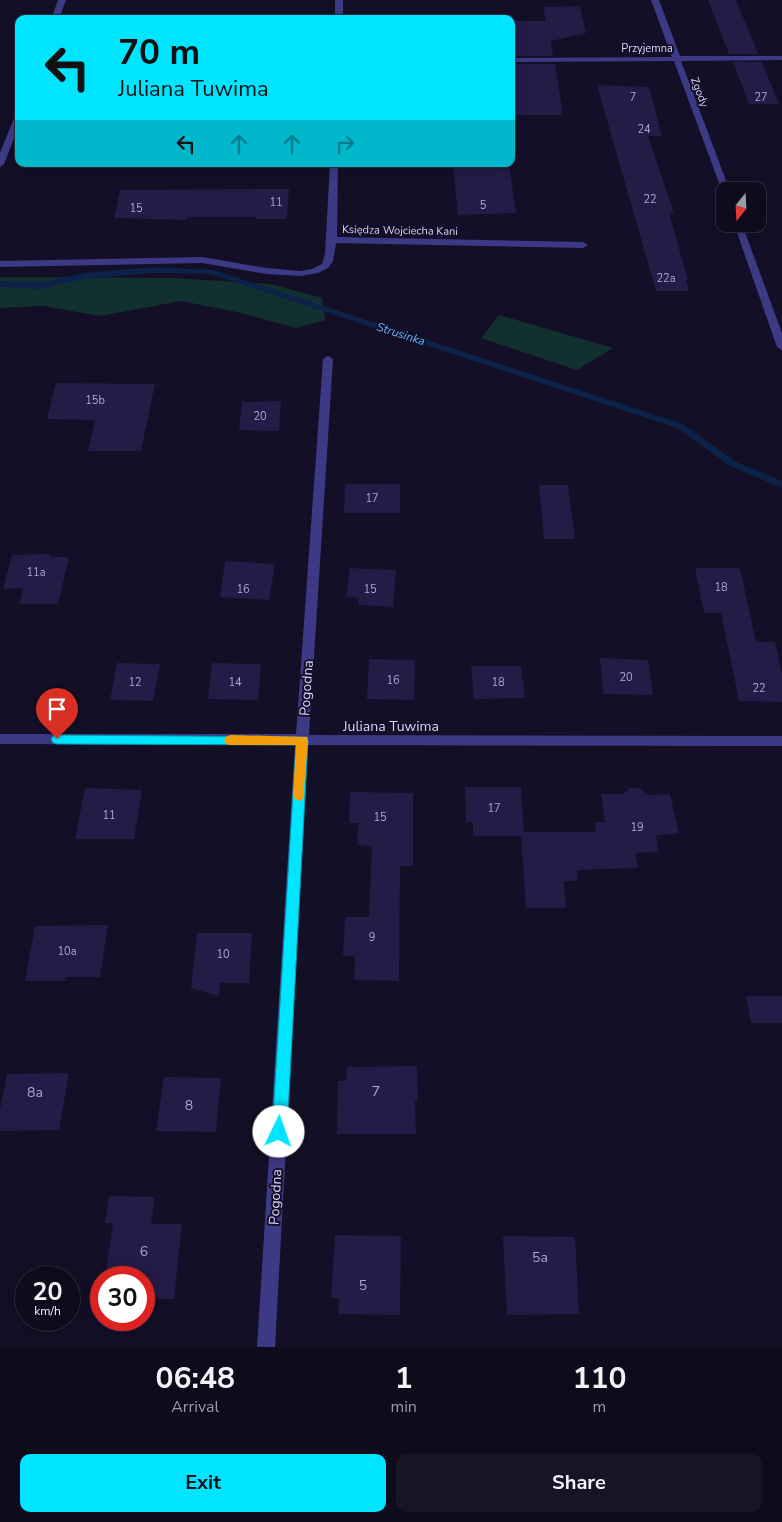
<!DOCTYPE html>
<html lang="en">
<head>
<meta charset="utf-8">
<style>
	body { margin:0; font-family:"Nunito Sans",sans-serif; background:#171425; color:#f1f3f6; height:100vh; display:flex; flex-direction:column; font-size:19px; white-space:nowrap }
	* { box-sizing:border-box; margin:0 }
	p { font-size:16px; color:#9b9ba3 }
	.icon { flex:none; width:28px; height:28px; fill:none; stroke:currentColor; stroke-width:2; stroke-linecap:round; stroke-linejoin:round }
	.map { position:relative; height:1347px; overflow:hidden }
	.details { display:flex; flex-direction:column; background:#0e0b1c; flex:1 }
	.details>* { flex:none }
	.top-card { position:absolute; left:15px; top:15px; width:500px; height:152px; border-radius:10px; box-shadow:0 2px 12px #0003,0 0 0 1px #2e2b3b; background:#00e5ff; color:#111; overflow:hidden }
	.needle { width:32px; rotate:198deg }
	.fabs { position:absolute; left:716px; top:182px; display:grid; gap:10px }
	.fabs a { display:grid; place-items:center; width:50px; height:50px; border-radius:10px; background:#0e0b1c; box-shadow:0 2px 12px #0003,0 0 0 1px #2e2b3b; font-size:25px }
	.speed { position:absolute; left:15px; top:1266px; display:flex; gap:10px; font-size:25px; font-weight:700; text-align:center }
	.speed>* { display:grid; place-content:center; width:65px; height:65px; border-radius:50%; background:#0e0b1c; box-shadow:0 2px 12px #0003,0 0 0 1px #2e2b3b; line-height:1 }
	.speed small { font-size:12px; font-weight:400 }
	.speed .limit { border:8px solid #d22; background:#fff; color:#111 }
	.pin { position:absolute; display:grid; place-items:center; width:42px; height:42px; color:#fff; margin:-51px -21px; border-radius:50% 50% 50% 0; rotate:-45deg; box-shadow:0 0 5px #0007 }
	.pin .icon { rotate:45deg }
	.me { position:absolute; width:55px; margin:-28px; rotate:3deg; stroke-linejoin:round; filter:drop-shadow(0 0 4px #0008) }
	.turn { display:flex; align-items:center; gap:18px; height:105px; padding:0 20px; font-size:22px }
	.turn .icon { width:65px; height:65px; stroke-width:2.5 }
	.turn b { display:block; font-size:35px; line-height:42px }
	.lanes { display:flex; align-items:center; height:48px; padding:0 20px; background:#0003; justify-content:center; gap:25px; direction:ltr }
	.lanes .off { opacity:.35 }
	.eta { display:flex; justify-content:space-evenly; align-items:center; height:85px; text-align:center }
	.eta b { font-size:30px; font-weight:700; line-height:35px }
	.button { display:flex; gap:10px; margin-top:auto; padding:10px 20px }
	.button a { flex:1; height:58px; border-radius:10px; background:#00e5ff; color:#111; font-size:20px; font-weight:700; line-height:58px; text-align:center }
	.button a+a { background:#171425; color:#f1f3f6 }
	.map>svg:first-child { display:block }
	.green { fill:#12302f }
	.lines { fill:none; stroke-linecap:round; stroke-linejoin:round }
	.stream { fill:#0c2248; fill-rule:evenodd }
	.building { fill:#241b47 }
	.minor { fill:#3d3a85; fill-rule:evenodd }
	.route { fill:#00e5ff; stroke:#0095a6 }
	.slow { fill:#f59e0b }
	.labels { text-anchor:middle; stroke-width:4; stroke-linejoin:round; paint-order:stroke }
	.far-street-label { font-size:11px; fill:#d9d4ff; stroke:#130f26 }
	.number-label { font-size:11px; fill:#aca6d1 }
	.far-water-label { font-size:12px; font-style:italic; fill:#62b6ff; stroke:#130f26 }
	.street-label { font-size:14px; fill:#d9d4ff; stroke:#130f26 }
	.near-number-label { font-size:14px; fill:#aca6d1 }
</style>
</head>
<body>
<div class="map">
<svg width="782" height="1347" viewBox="0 0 782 1347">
	<rect width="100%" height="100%" fill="#130f26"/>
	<g class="green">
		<polygon points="0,277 172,278 271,284 322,298 325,320 296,328 237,312 181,301 100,316 43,306 0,308"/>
		<polygon points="499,315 613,348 577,370 481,338"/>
	</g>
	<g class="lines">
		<polygon class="stream" points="152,267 214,270 683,424 736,462 782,481 782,488 730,466 677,428 210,274 152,273 84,279 41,289 0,287 0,281 41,283 84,273"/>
	</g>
	<g class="building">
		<polygon points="708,0 736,0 758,54 729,54"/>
		<polygon points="580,6 586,33 551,41 553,56 511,56 511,21 546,21 543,7"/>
		<polygon points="733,62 762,62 779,104 749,104"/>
		<polygon points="511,64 555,64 563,115 511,115"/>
		<polygon points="597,85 649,87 662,136 648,136 674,213 669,213 688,280 686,280 689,291 656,291"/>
		<polygon points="453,164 509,164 516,213 458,215"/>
		<polygon points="259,189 289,189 287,219 256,219 256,217 187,217 187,220 114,218 120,190"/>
		<polygon points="56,383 155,384 141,451 88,451 95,420 47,419"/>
		<polygon points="281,401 279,431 239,430 242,402"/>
		<polygon points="345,484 400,484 400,513 344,513"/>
		<polygon points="539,485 568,485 575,539 544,539"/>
		<polygon points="51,554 51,557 69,557 58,604 19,604 23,588 3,589 12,555"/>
		<polygon points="225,561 275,564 269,600 220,597"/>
		<polygon points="350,568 396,570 393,607 358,605 359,598 346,597"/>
		<polygon points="695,568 740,568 756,642 775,642 782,674 782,702 739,701 721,613 704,613"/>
		<polygon points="600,658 648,660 653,695 603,694"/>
		<polygon points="369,659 415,660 414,700 367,699"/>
		<polygon points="117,663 160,664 153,701 110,700"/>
		<polygon points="212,663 261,664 258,700 208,699"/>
		<polygon points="471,666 521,666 525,698 474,699"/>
		<polygon points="465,787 521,787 524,832 596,832 595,822 605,822 601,794 624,794 629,788 640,788 649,795 670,794 679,834 656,835 659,852 635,853 638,868 577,870 578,881 564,881 566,908 526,908 521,836 473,836 473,822 466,822"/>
		<polygon points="85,788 142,790 134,839 75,839"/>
		<polygon points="350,792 413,793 413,866 400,866 399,981 354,980 355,956 343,956 345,917 369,917 372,846 357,845 358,823 349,823"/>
		<polygon points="108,925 100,977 66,977 65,981 25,981 35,926"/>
		<polygon points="197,933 252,933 249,983 220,983 219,996 191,988"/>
		<polygon points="746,996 782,996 782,1023 751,1023"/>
		<polygon points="417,1066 418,1101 415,1101 416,1134 337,1134 338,1081 346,1081 347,1067"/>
		<polygon points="69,1073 59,1130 0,1131 0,1109 7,1074"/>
		<polygon points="164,1077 221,1078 216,1132 156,1131"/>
		<polygon points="109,1196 155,1197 151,1224 182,1224 174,1299 144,1299 144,1278 105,1278 113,1223 105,1223"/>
		<polygon points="335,1235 401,1236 400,1315 338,1314 339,1298 331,1298"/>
		<polygon points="503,1236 575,1237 579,1314 507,1315"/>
	</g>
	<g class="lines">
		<g class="minor">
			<polygon points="58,0 66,0 59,19 51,19"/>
			<rect x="335" y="0" width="8" height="19"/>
			<polygon points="651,0 659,0 680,56 782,56 782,60 681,61 730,191 725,191 725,193 722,191 674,61 511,62 511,58 672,57"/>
			<polygon points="16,113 19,113 19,126 4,164 0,167 0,153"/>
			<polygon points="330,164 338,164 337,237 583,242 588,245 583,248 336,243 333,261 328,268 318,273 301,276 266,274 202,263 0,267 0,261 202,257 266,268 301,271 312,269 322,264 325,254"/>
			<polygon points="734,224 742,224 782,333 782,350 777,347"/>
			<polygon points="328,356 333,359 309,735 782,736 782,746 308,745 275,1347 257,1347 295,745 0,744 0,734 296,734 323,359"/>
		</g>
	</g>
	<polygon class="route" points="57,735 307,737 308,741 287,1132 284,1137 279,1139 274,1137 272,1132 296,745 57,744 53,743 51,739 53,736"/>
	<polygon class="slow" points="230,735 307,737 308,741 303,799 299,801 295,799 293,796 296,745 230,745 226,744 224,740 226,737"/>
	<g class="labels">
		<g class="far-street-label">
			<text x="647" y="52">Przyjemna</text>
			<text transform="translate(700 92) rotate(69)" y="4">Zgody</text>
			<text transform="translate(400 230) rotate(1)" y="4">Księdza Wojciecha Kani</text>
		</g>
		<g class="number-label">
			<text x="633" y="101">7</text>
			<text x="761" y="101">27</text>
			<text x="644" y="133">24</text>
			<text x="650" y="203">22</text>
			<text x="276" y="206">11</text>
			<text x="483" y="209">5</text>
			<text x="136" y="212">15</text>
			<text x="666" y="282">22a</text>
			<text x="95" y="404">15b</text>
			<text x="260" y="420">20</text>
			<text x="372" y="502">17</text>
			<text x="36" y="576">11a</text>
			<text x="721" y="591">18</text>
			<text x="243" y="593">16</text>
			<text x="370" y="593">15</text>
			<text x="626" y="681">20</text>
			<text x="393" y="684">16</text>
			<text x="135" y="686">12</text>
			<text x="235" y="686">14</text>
			<text x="498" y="686">18</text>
			<text x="759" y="692">22</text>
			<text x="494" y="812">17</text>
			<text x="109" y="819">11</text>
			<text x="380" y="821">15</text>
			<text x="637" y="831">19</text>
			<text x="372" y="941">9</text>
			<text x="67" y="955">10a</text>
			<text x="223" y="958">10</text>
		</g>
		<g class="far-water-label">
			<text transform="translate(401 334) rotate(18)" y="4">Strusinka</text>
		</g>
		<g class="street-label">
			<text transform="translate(306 688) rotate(-86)" y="5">Pogodna</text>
			<text x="391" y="731">Juliana Tuwima</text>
			<text transform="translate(275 1197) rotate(-87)" y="5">Pogodna</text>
		</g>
		<g class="near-number-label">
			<text x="376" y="1096">7</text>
			<text x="35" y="1097">8a</text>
			<text x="189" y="1110">8</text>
			<text x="144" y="1256">6</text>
			<text x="540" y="1262">5a</text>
			<text x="363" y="1290">5</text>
		</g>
	</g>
</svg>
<div class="fabs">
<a><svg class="needle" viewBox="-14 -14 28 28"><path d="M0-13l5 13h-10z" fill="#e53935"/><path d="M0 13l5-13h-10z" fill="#9b9ba3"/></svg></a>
</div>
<div class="speed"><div>20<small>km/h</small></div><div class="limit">30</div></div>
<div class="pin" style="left:57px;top:739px;background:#d93025"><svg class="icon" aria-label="arrive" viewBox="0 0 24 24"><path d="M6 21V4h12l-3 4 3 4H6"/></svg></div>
<svg class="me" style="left:279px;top:1132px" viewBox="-20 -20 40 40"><circle r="19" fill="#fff"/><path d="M0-13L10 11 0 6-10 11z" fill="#00e5ff"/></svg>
<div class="top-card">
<div class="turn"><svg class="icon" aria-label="left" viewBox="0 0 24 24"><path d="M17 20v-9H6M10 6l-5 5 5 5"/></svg><div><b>70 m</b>Juliana Tuwima</div></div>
<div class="lanes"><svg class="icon" aria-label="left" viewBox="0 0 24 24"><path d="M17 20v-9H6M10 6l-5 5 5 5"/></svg><svg class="icon off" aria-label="ahead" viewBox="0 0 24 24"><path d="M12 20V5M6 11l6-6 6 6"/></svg><svg class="icon off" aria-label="ahead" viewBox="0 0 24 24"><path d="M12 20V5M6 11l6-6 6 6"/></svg><svg class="icon off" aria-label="right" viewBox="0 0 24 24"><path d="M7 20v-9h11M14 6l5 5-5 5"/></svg></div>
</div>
</div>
<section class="details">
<div class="eta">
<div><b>06:48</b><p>Arrival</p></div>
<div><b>1</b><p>min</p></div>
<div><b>110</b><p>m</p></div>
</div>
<div class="button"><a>Exit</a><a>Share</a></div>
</section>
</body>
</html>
